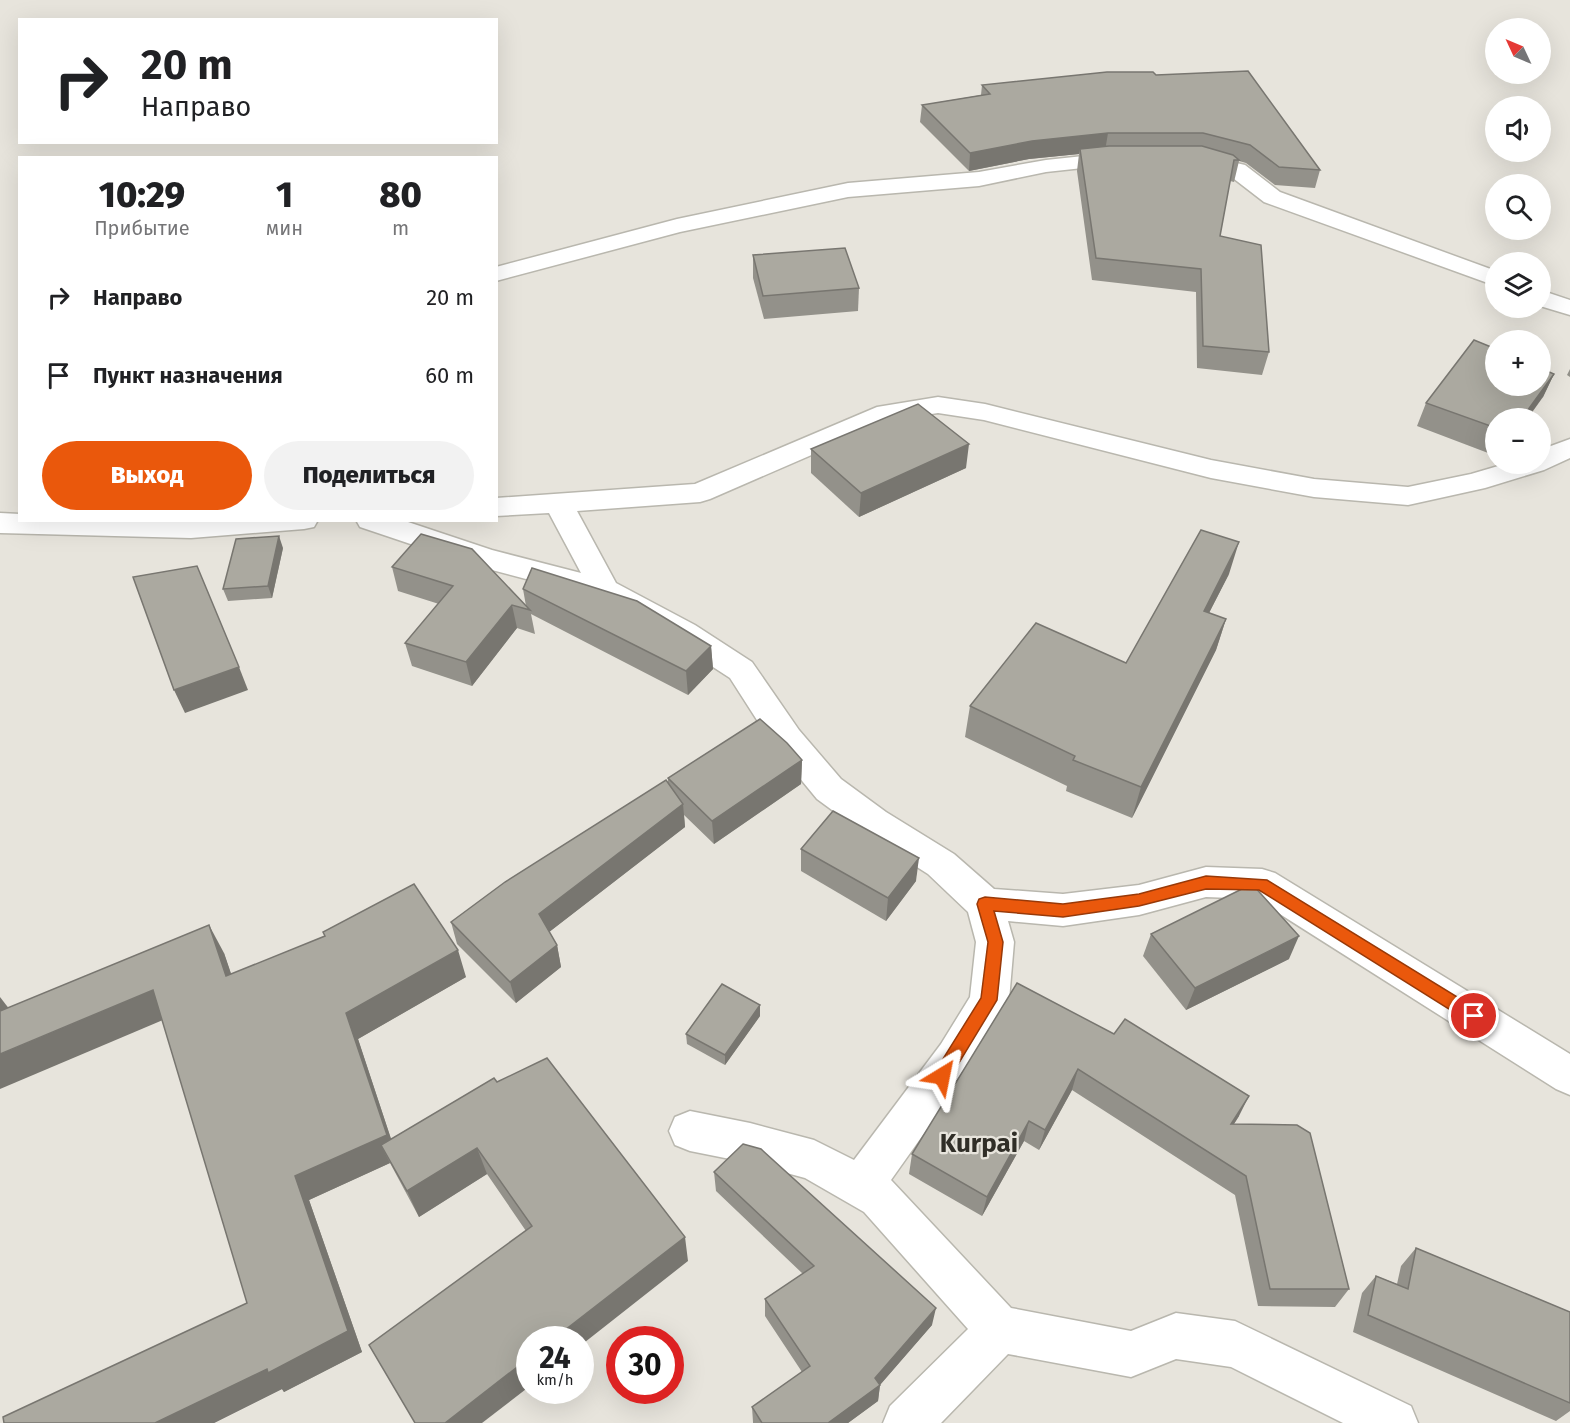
<!DOCTYPE html>
<html lang="ru">
<head>
<meta charset="utf-8">
<style>
	body { margin:0; font-family:"Fira Sans",sans-serif; background:#f2f2f2; color:#202124; height:100vh; display:flex; flex-direction:column; font-size:22px; white-space:nowrap }
	* { box-sizing:border-box; margin:0 }
	p { font-size:20px; color:#757577 }
	.icon { flex:none; width:33px; height:33px; fill:none; stroke:currentColor; stroke-width:2; stroke-linecap:round; stroke-linejoin:round }
	.map { position:relative; flex:1; overflow:hidden }
	.details { position:absolute; left:18px; top:156px; width:480px; height:366px; display:flex; flex-direction:column; background:#fff; border-radius:0px; box-shadow:0 6px 24px #0002 }
	.details>* { flex:none }
	.hud { position:absolute; left:18px; top:18px; width:480px; height:126px; border-radius:0px; box-shadow:0 6px 24px #0002; background:#fff; color:#202124; overflow:hidden }
	.needle { width:39px; rotate:314deg }
	.fabs { position:absolute; left:1485px; top:18px; display:grid; gap:12px }
	.fabs a { display:grid; place-items:center; width:66px; height:66px; border-radius:50%; background:#fff; box-shadow:0 6px 24px #0002; font-size:30px }
	.speed { position:absolute; left:516px; top:1326px; display:flex; gap:12px; font-size:30px; font-weight:700; text-align:center }
	.speed>* { display:grid; place-content:center; width:78px; height:78px; border-radius:50%; background:#fff; box-shadow:0 6px 24px #0002; line-height:1 }
	.speed small { font-size:15px; font-weight:400 }
	.speed .limit { border:9px solid #d22; background:#fff; color:#111 }
	.pin { position:absolute; display:grid; place-items:center; width:51px; height:51px; color:#fff; margin:-26px; border:3px solid #fff; border-radius:50%; box-shadow:0 2px 6px #0007 }
	.me { position:absolute; width:66px; margin:-33px; rotate:35deg; stroke-linejoin:round; filter:drop-shadow(0 0 4px #0008) }
	.turn { display:flex; align-items:center; gap:21px; height:126px; padding:0 24px; font-size:27px }
	.turn .icon { width:78px; height:78px; stroke-width:2.5 }
	.turn b { display:block; font-size:42px; line-height:51px }
	.eta { display:flex; justify-content:space-evenly; align-items:center; height:102px; text-align:center }
	.eta b { font-size:36px; font-weight:800; line-height:42px }
	.button { display:flex; gap:12px; margin-top:auto; padding:12px 24px }
	.button a { flex:1; height:69px; border-radius:36px; background:#ea580c; color:#fff; font-size:24px; font-weight:800; line-height:69px; text-align:center }
	.button a+a { background:#f2f2f2; color:#202124 }
	ul { padding:0; list-style:none }
	li { display:flex; align-items:center; gap:18px; height:78px; padding:0 24px }
	li div { flex:1 }
	li b { display:block; font-size:22px }
	li em { font-style:normal }
	.map>svg:first-child { display:block }
	.lines { fill:none; stroke-linecap:round; stroke-linejoin:round }
	.minor-casing { stroke:#b9b7ae; stroke-width:3 }
	.minor { fill:#fff; fill-rule:evenodd }
	.wall { fill:#93918a }
	.shaded-wall { fill:#787670 }
	.building { fill:#aba9a0; stroke:#787670; stroke-width:1.5 }
	.route { fill:#ea580c; stroke:#983908; stroke-width:1.5 }
	.labels { text-anchor:middle; stroke-width:4.5; stroke-linejoin:round; paint-order:stroke }
	.near-quarter-label { font-size:26px; font-weight:bold; fill:#302e27; stroke:#e7e4dc }
</style>
</head>
<body>
<div class="map">
<svg width="1570" height="1423" viewBox="0 0 1570 1423">
	<rect width="100%" height="100%" fill="#e7e4dc"/>
	<g class="lines">
		<defs>
			<g id="minor">
				<polygon points="1121,152 1129,153 1132,158 1129,163 1046,172 979,186 848,197 680,232 496,281 496,267 677,219 848,183 979,172 1046,160"/>
				<polygon points="1194,153 1245,165 1280,192 1496,271 1496,286 1264,202 1229,175 1186,164 1183,159 1186,154"/>
				<polygon points="1540,290 1570,300 1570,315 1540,306"/>
				<polygon points="938,397 985,404 1211,460 1314,479 1408,487 1471,474 1505,464 1540,464 1540,450 1570,439 1570,458 1544,470 1485,488 1408,505 1314,497 1211,478 984,420 938,413 892,420 710,499 700,502 577,511 616,583 695,625 752,662 799,730 841,779 886,812 954,854 994,889 1063,894 1139,885 1206,867 1262,869 1275,873 1570,1054 1570,1095 1556,1089 1256,899 1206,897 1139,915 1063,926 1008,921 1014,942 1009,1000 969,1070 891,1180 1011,1308 1131,1331 1176,1313 1235,1321 1411,1406 1418,1423 1343,1423 1231,1367 1176,1359 1131,1377 1008,1354 941,1423 883,1423 890,1406 968,1329 864,1212 805,1178 750,1163 690,1151 675,1145 669,1131 675,1117 690,1111 750,1123 814,1140 854,1160 941,1044 970,997 976,942 968,912 928,874 862,832 817,799 775,748 730,678 673,641 594,597 588,586 586,589 575,592 473,565 360,527 356,520 402,520 492,550 581,573 549,513 496,516 496,498 695,484 877,407"/>
				<polygon points="0,513 20,514 20,520 318,520 314,527 304,529 191,538 0,533"/>
			</g>
		</defs>
		<use href="#minor" class="minor-casing"/>
		<use href="#minor" class="minor"/>
	</g>
	<g class="wall">
		<polygon points="1156,75 1320,170 1315,188 1275,185 1246,163 1239,161 1234,182 1230,181 1220,236 1269,352 1262,375 1197,368 1196,292 1092,280 1077,171 1079,154 1029,159 969,171 920,122 922,105 981,95 982,85"/>
		<polygon points="753,255 859,288 858,311 764,319 753,278"/>
		<polygon points="1570,369 1570,377 1567,375"/>
		<polygon points="1554,374 1543,397 1496,418 1496,456 1417,426 1426,403"/>
		<polygon points="811,449 966,468 859,517 811,473"/>
		<polygon points="283,548 272,598 228,601 223,589"/>
		<polygon points="392,567 526,606 523,589 711,646 713,669 688,695 531,614 535,634 517,628 472,686 412,666 405,643 439,604 398,591"/>
		<polygon points="1229,574 1209,613 1226,619 1216,650 1132,818 1066,791 1067,786 965,737 970,706 1126,663"/>
		<polygon points="802,760 801,784 714,844 684,815 685,827 549,932 557,945 561,967 516,1003 457,944 451,922 668,783 668,778"/>
		<polygon points="801,849 916,881 886,921 801,871"/>
		<polygon points="323,932 466,977 358,1039 391,1139 497,1082 688,1261 526,1231 487,1174 419,1217 390,1163 309,1200 362,1352 284,1392 282,1389 214,1423 4,1423 247,1303 162,1020 224,953 231,974 325,937"/>
		<polygon points="1151,934 1289,959 1186,1010 1143,956"/>
		<polygon points="1017,983 1239,1116 1234,1124 1349,1289 1335,1307 1258,1306 1235,1195 1072,1090 1039,1150 1024,1141 982,1216 909,1174 912,1154"/>
		<polygon points="760,1016 725,1065 687,1044 686,1034"/>
		<polygon points="714,1172 932,1325 880,1385 878,1401 848,1423 753,1423 753,1422 752,1407 802,1372 765,1316 765,1299 803,1274 716,1191"/>
		<polygon points="1416,1248 1570,1312 1570,1411 1556,1421 1353,1332 1362,1293 1376,1276 1397,1284 1401,1266"/>
	</g>
	<g class="shaded-wall">
		<polygon points="1108,133 1105,151 1080,149 1079,154 1029,159 969,171 970,153 1032,141"/>
		<polygon points="1554,374 1543,397 1528,418 1522,418"/>
		<polygon points="969,444 966,468 859,517 861,493"/>
		<polygon points="279,536 283,548 272,598 268,586"/>
		<polygon points="1239,542 1229,574 1194,642 1204,611"/>
		<polygon points="512,605 517,628 472,686 466,662"/>
		<polygon points="1226,619 1216,650 1132,818 1141,787"/>
		<polygon points="711,646 713,669 688,695 686,671"/>
		<polygon points="239,667 248,690 185,713 174,690"/>
		<polygon points="802,760 801,784 714,844 712,821"/>
		<polygon points="683,804 685,827 544,936 539,914"/>
		<polygon points="919,858 916,881 886,921 888,898"/>
		<polygon points="209,925 224,953 241,1003 226,976"/>
		<polygon points="1299,936 1289,959 1186,1010 1195,988"/>
		<polygon points="557,945 561,967 516,1003 510,982"/>
		<polygon points="458,950 466,977 358,1039 398,1160 381,1145 390,1163 309,1200 362,1352 284,1392 282,1389 214,1423 155,1423 267,1369 295,1176 346,1013"/>
		<polygon points="153,990 170,1017 0,1089 0,1054"/>
		<polygon points="0,997 17,1019 0,1012"/>
		<polygon points="760,1005 760,1016 725,1065 725,1055"/>
		<polygon points="1078,1069 1072,1090 1039,1150 1045,1130"/>
		<polygon points="1249,1096 1239,1116 1221,1144 1231,1124"/>
		<polygon points="1029,1121 1024,1141 982,1216 987,1197"/>
		<polygon points="477,1148 487,1174 419,1217 407,1191"/>
		<polygon points="685,1237 688,1261 580,1346 580,1340 552,1340"/>
		<polygon points="936,1308 932,1325 879,1386 880,1385 878,1401 848,1423 828,1423 875,1378"/>
		<polygon points="530,1357 530,1386 482,1423 445,1423"/>
	</g>
	<g class="building">
		<polygon points="1248,71 1320,170 1279,167 1250,145 1203,133 1108,133 1032,141 970,153 922,105 990,94 982,85 1107,72 1153,72 1156,75"/>
		<polygon points="1109,146 1202,146 1233,155 1239,160 1234,160 1220,236 1261,245 1269,352 1203,346 1201,269 1096,258 1080,149"/>
		<polygon points="845,248 859,288 763,296 753,255"/>
		<polygon points="1474,340 1496,349 1496,386 1540,386 1540,368 1554,374 1522,418 1496,418 1496,428 1426,403"/>
		<polygon points="918,404 969,444 861,493 811,449"/>
		<polygon points="1201,530 1239,542 1204,611 1226,619 1141,787 1073,760 1075,756 970,706 1036,623 1126,663"/>
		<polygon points="421,534 472,549 530,610 512,605 466,662 405,643 453,586 392,567"/>
		<polygon points="279,536 268,586 223,589 236,539"/>
		<polygon points="197,566 239,667 174,690 133,577"/>
		<polygon points="532,568 637,601 711,646 686,671 523,589"/>
		<polygon points="760,719 787,743 802,760 712,821 668,778"/>
		<polygon points="666,780 683,804 539,914 557,945 510,982 451,922 505,882"/>
		<polygon points="833,811 919,858 888,898 801,849"/>
		<polygon points="414,884 458,950 346,1013 387,1135 295,1176 348,1331 268,1373 267,1369 155,1423 4,1423 3,1417 247,1303 153,990 0,1054 0,1011 209,925 226,976 325,936 323,932"/>
		<polygon points="1252,884 1299,936 1195,988 1151,934"/>
		<polygon points="1017,983 1114,1034 1125,1019 1249,1096 1231,1124 1297,1125 1310,1133 1349,1289 1270,1289 1246,1176 1078,1069 1045,1130 1029,1121 987,1197 912,1154"/>
		<polygon points="722,984 760,1005 725,1055 686,1034"/>
		<polygon points="547,1058 685,1237 552,1340 530,1340 530,1357 445,1423 415,1423 369,1345 532,1226 477,1148 407,1191 381,1145 494,1078 497,1082"/>
		<polygon points="743,1144 761,1149 936,1308 875,1378 880,1385 828,1423 762,1423 752,1407 810,1366 765,1299 814,1266 714,1172"/>
		<polygon points="1416,1248 1570,1312 1570,1403 1368,1315 1376,1276 1408,1289"/>
	</g>
	<polygon class="route" points="1206,876 1267,880 1480,1011 1482,1016 1480,1021 1474,1023 1468,1021 1259,890 1206,889 1139,906 1063,917 994,911 1003,942 997,1000 948,1081 942,1083 936,1081 933,1076 936,1070 981,998 988,942 977,904 979,899 985,897 1063,904 1139,894"/>
	<g class="labels">
		<g class="near-quarter-label">
			<text x="979" y="1152">Kurpai</text>
		</g>
	</g>
</svg>
<div class="fabs">
<a><svg class="needle" viewBox="-14 -14 28 28"><path d="M0-13l5 13h-10z" fill="#e53935"/><path d="M0 13l5-13h-10z" fill="#757577"/></svg></a>
<a><svg class="icon" aria-label="sound" viewBox="0 0 24 24"><path d="M4 9h4l5-4v14l-5-4H4zM17 9q2 3 0 6"/></svg></a>
<a><svg class="icon" aria-label="search" viewBox="0 0 24 24"><circle cx="10" cy="10" r="6"/><path d="M15 15l6 6"/></svg></a>
<a><svg class="icon" aria-label="layers" viewBox="0 0 24 24"><path d="M12 4l9 5-9 5-9-5zM3 14l9 5 9-5"/></svg></a>
<a>+</a>
<a>−</a>
</div>
<div class="speed"><div>24<small>km/h</small></div><div class="limit">30</div></div>
<div class="pin" style="left:1474px;top:1016px;background:#d93025"><svg class="icon" aria-label="arrive" viewBox="0 0 24 24"><path d="M6 21V4h12l-3 4 3 4H6"/></svg></div>
<svg class="me" style="left:942px;top:1076px" viewBox="-20 -20 40 40"><path d="M0-17L14 15 0 8-14 15z" fill="#ea580c" stroke="#fff" stroke-width="4"/></svg>
<div class="hud">
<div class="turn"><svg class="icon" aria-label="right" viewBox="0 0 24 24"><path d="M7 20v-9h11M14 6l5 5-5 5"/></svg><div><b>20 m</b>Направо</div></div>
</div>
<section class="details">
<div class="eta">
<div><b>10:29</b><p>Прибытие</p></div>
<div><b>1</b><p>мин</p></div>
<div><b>80</b><p>m</p></div>
</div>
<ul>
<li><svg class="icon" aria-label="right" viewBox="0 0 24 24"><path d="M7 20v-9h11M14 6l5 5-5 5"/></svg><div><b>Направо</b></div><em>20 m</em></li>
<li><svg class="icon" aria-label="arrive" viewBox="0 0 24 24"><path d="M6 21V4h12l-3 4 3 4H6"/></svg><div><b>Пункт назначения</b></div><em>60 m</em></li>
</ul>
<div class="button"><a>Выход</a><a>Поделиться</a></div>
</section>
</div>
</body>
</html>
